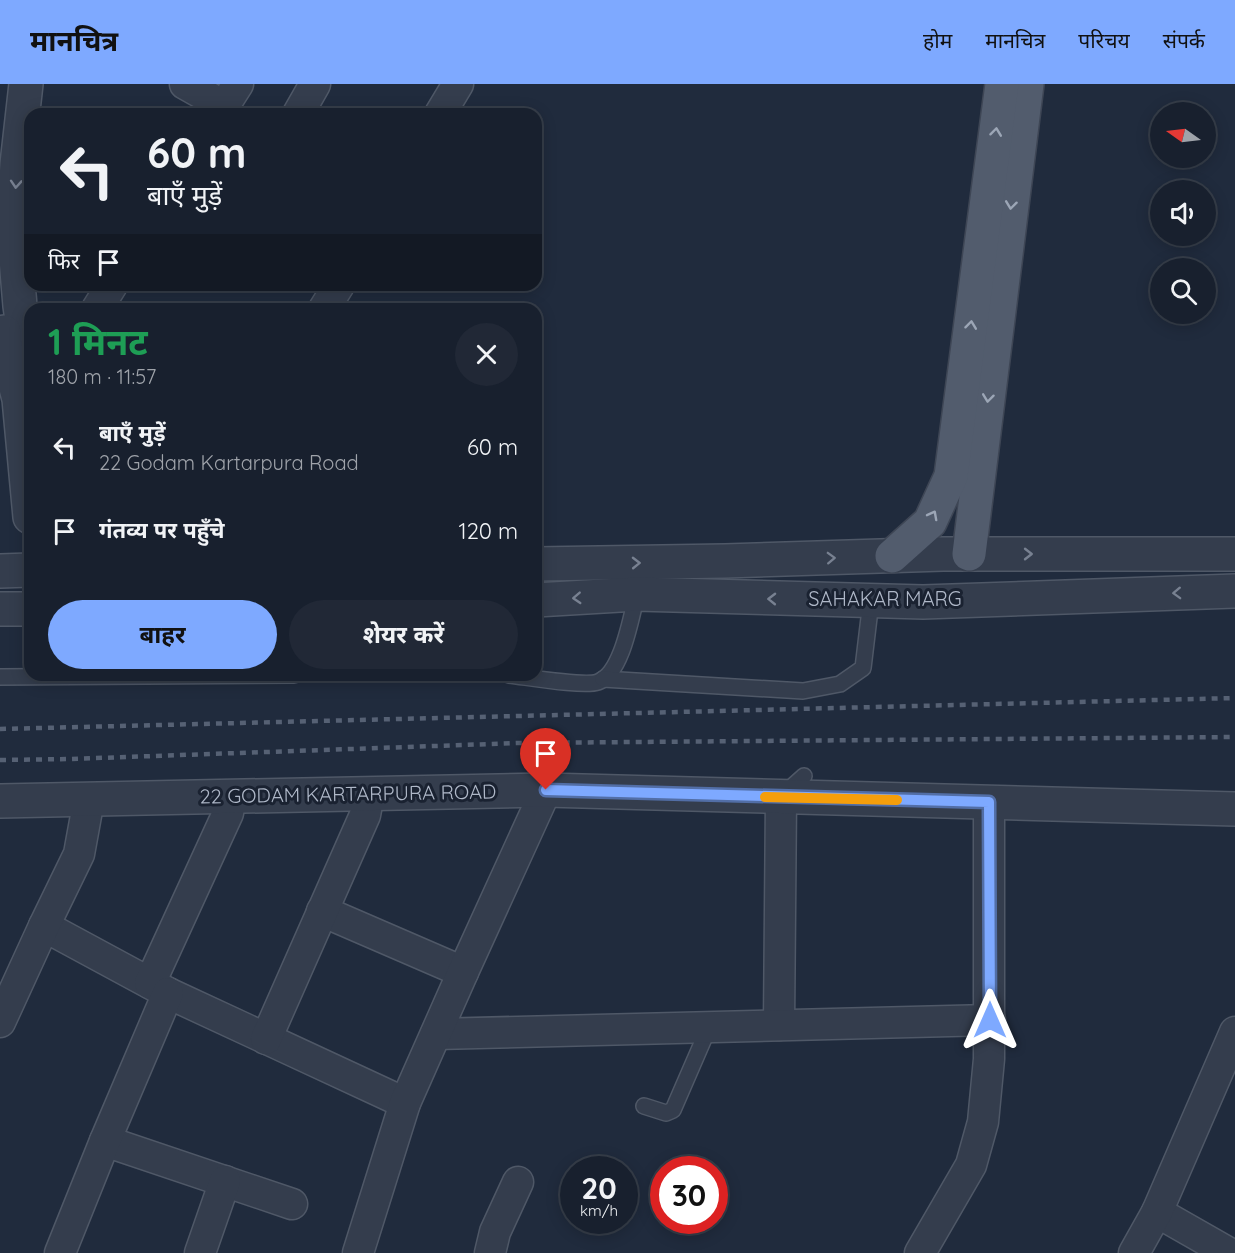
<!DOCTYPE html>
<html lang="hi">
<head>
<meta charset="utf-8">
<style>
	body { margin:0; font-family:Quicksand,"Noto Sans Devanagari",sans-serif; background:#212836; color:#f1f3f6; height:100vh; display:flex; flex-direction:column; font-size:22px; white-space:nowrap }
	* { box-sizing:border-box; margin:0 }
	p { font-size:20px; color:#9fa3aa }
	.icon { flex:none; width:33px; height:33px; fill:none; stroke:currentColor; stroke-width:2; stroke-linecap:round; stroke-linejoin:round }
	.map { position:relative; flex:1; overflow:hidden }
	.drawer { position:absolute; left:24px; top:219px; width:518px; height:378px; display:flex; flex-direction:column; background:#18202e; border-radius:18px; box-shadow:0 3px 15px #0003,0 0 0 2px #363e4a }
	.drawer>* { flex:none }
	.hud { position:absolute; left:24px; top:24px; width:518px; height:183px; border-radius:18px; box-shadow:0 3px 15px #0003,0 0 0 2px #363e4a; background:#18202e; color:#f1f3f6; overflow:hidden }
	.needle { width:39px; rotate:284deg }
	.fabs { position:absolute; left:1150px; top:18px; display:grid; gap:12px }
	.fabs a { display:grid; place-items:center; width:66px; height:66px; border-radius:50%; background:#18202e; box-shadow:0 3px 15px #0003,0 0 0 2px #363e4a; font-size:30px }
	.speed { position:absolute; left:560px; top:1072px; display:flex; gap:12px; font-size:30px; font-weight:700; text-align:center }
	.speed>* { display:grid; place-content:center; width:78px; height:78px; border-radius:50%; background:#18202e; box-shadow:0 3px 15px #0003,0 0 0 2px #363e4a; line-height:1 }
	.speed small { font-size:15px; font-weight:400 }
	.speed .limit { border:9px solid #d22; background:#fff; color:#111 }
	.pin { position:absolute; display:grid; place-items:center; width:51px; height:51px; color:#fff; margin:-62px -26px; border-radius:50% 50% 50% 0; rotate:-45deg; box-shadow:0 0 6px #0007 }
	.pin .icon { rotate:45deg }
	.me { position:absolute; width:66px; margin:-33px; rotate:0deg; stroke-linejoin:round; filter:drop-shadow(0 0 4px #0008) }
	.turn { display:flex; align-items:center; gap:21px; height:126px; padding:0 24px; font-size:27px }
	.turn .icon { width:78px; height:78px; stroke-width:2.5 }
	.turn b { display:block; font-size:42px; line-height:51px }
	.then { display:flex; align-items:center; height:57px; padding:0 24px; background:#0003; gap:12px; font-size:22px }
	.round { display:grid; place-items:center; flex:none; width:63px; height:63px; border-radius:32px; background:#212836 }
	.overview { display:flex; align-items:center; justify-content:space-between; height:102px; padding:0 24px }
	h1 { font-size:36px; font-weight:700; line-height:45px; color:#1e9e55 }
	.cta { display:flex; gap:12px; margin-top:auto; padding:12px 24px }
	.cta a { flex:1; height:69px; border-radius:36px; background:#7ea9ff; color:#111; font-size:24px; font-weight:700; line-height:69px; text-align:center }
	.cta a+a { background:#212836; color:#f1f3f6 }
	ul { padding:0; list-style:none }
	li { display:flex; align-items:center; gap:18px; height:84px; padding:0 24px }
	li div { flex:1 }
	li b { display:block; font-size:22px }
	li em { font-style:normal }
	header { display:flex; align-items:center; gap:36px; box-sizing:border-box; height:84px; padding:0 30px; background:#7ea9ff; color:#111 }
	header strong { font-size:28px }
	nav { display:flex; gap:33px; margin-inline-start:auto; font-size:21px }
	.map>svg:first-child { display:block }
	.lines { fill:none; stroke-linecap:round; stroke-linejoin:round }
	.service-casing { stroke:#4f5867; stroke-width:18 }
	.minor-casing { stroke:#4f5867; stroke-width:33 }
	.tertiary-casing { stroke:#4f5867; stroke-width:36 }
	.primary-casing { stroke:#3e4655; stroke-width:36 }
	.service { stroke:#343d4d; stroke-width:15 }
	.minor { stroke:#343d4d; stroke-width:30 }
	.tertiary { stroke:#343d4d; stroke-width:33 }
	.primary { stroke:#525c6d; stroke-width:33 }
	.rail { stroke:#566174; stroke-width:4.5; stroke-dasharray:6 6; stroke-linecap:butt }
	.oneway { stroke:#9ca6b6 }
	.oneway2 { stroke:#788191 }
	.route-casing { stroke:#526ea6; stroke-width:15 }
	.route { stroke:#7ea9ff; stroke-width:10 }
	.slow { stroke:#f59e0b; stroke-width:10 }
	.labels { text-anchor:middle; stroke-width:6; stroke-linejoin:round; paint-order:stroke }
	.street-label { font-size:20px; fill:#afb8c8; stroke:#1a2231 }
</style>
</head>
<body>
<header>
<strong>मानचित्र</strong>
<nav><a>होम</a><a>मानचित्र</a><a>परिचय</a><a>संपर्क</a></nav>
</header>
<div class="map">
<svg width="1235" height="1169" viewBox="0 0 1235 1169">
	<rect width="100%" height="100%" fill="#202b3d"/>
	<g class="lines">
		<defs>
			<g id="service">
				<path d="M509,591C527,593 584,603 598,598C622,590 631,533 637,510"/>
				<polyline points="0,593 294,591"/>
				<polyline points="603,595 803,607 840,600 863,584 871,517"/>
				<polyline points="785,709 804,692"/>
				<polyline points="644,1022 666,1029 673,1026 709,943"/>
			</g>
			<g id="minor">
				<polyline points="185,0 224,22 238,0"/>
				<polyline points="298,30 315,0"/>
				<polyline points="440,30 458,0"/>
				<polyline points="97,225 112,201"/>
				<polyline points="324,225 339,201"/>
				<polyline points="322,827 463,888"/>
				<polyline points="44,842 168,909 405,1019"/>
				<polyline points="150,899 228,729 231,712"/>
				<polyline points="0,938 44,842 79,770 89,715"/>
				<polyline points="779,941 781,714"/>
				<polyline points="436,950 990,936"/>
				<polyline points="266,955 365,731 369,710"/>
				<polyline points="105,1057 292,1120"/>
				<polyline points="1157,1128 1229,1169"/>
				<polyline points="60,1169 105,1057 168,909"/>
				<polyline points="200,1169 225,1097"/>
				<polyline points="358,1169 405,1019 463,888 546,706"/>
				<polyline points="490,1169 495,1148 518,1098"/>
				<polyline points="920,1169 971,1081 983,1038 989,975 989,718"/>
				<polyline points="1134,1169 1157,1128 1235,948"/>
			</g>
			<g id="tertiary">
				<polyline points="26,0 17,80 13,139 20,222 25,257 30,275"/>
				<polyline points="4,248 4,258 19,315 30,433"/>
				<polyline points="536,480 725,477 943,470 1235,470"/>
				<polyline points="0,487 30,486"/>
				<polyline points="536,516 637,510 923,518 1235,507"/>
				<polyline points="0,525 30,525"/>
				<polyline points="0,717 546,706 1235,725"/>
			</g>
			<g id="primary">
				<polyline points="969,470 1027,0"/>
				<polyline points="892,472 930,438 951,392 1002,0"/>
			</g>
		</defs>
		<use href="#service" class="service-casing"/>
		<use href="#minor" class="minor-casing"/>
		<use href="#tertiary" class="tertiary-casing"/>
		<use href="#primary" class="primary-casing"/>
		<use href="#service" class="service"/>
		<use href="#minor" class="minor"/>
		<use href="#tertiary" class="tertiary"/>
		<use href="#primary" class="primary"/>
		<g class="rail">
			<polyline points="0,645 1235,614"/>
			<polyline points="0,676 70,675 519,659 1235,653"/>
		</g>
	</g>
	<defs><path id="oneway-chevron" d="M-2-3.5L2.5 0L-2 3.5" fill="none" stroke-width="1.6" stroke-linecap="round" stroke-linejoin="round" transform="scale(1.5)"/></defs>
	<g class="oneway">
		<use href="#oneway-chevron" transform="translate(996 48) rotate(-83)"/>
		<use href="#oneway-chevron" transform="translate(1011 121) rotate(97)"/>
		<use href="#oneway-chevron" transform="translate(971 241) rotate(-83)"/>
		<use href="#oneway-chevron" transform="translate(988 314) rotate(97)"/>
		<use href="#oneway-chevron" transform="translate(933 431) rotate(-62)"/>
	</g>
	<g class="oneway2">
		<use href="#oneway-chevron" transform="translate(16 100) rotate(94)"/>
		<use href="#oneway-chevron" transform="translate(1028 470)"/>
		<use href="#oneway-chevron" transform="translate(831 474) rotate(-2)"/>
		<use href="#oneway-chevron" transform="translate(636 479) rotate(-1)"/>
		<use href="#oneway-chevron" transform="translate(1177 509) rotate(178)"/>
		<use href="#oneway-chevron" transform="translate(577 514) rotate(177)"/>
		<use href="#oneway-chevron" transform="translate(772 515) rotate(-179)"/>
	</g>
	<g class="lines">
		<defs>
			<polyline id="route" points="546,706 989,718 990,936"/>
		</defs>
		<use href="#route" class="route-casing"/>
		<use href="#route" class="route"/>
		<polyline class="slow" points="765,713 897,716"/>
	</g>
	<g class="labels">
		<g class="street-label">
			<text x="885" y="522">SAHAKAR MARG</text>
			<text transform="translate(348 710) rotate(-1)" y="7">22 GODAM KARTARPURA ROAD</text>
		</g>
	</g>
</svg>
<div class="fabs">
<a><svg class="needle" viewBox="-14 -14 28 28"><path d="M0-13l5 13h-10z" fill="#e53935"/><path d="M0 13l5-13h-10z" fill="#9fa3aa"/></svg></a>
<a><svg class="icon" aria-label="sound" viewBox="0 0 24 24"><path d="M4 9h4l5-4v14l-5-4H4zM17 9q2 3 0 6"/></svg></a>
<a><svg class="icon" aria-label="search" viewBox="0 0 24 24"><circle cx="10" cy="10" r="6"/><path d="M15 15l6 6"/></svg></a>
</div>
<div class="speed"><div>20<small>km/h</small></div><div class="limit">30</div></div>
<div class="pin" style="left:546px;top:706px;background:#d93025"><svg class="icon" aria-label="arrive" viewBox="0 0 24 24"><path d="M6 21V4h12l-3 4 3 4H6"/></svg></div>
<svg class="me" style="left:990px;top:936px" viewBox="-20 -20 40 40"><path d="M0-17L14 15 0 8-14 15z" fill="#7ea9ff" stroke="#fff" stroke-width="4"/></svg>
<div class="hud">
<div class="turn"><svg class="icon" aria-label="left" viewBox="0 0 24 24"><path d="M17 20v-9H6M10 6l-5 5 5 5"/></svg><div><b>60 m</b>बाएँ मुड़ें</div></div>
<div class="then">फिर<svg class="icon" aria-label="arrive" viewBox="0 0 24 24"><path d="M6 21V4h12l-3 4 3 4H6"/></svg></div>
</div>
<section class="drawer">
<div class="overview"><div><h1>1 मिनट</h1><p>180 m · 11:57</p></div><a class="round"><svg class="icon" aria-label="close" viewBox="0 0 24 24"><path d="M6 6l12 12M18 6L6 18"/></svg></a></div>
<ul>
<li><svg class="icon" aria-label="left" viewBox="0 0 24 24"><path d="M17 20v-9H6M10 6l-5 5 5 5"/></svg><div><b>बाएँ मुड़ें</b><p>22 Godam Kartarpura Road</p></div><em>60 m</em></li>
<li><svg class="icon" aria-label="arrive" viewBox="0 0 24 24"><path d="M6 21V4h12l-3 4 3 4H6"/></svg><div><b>गंतव्य पर पहुँचे</b></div><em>120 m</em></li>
</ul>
<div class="cta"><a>बाहर</a><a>शेयर करें</a></div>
</section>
</div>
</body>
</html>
